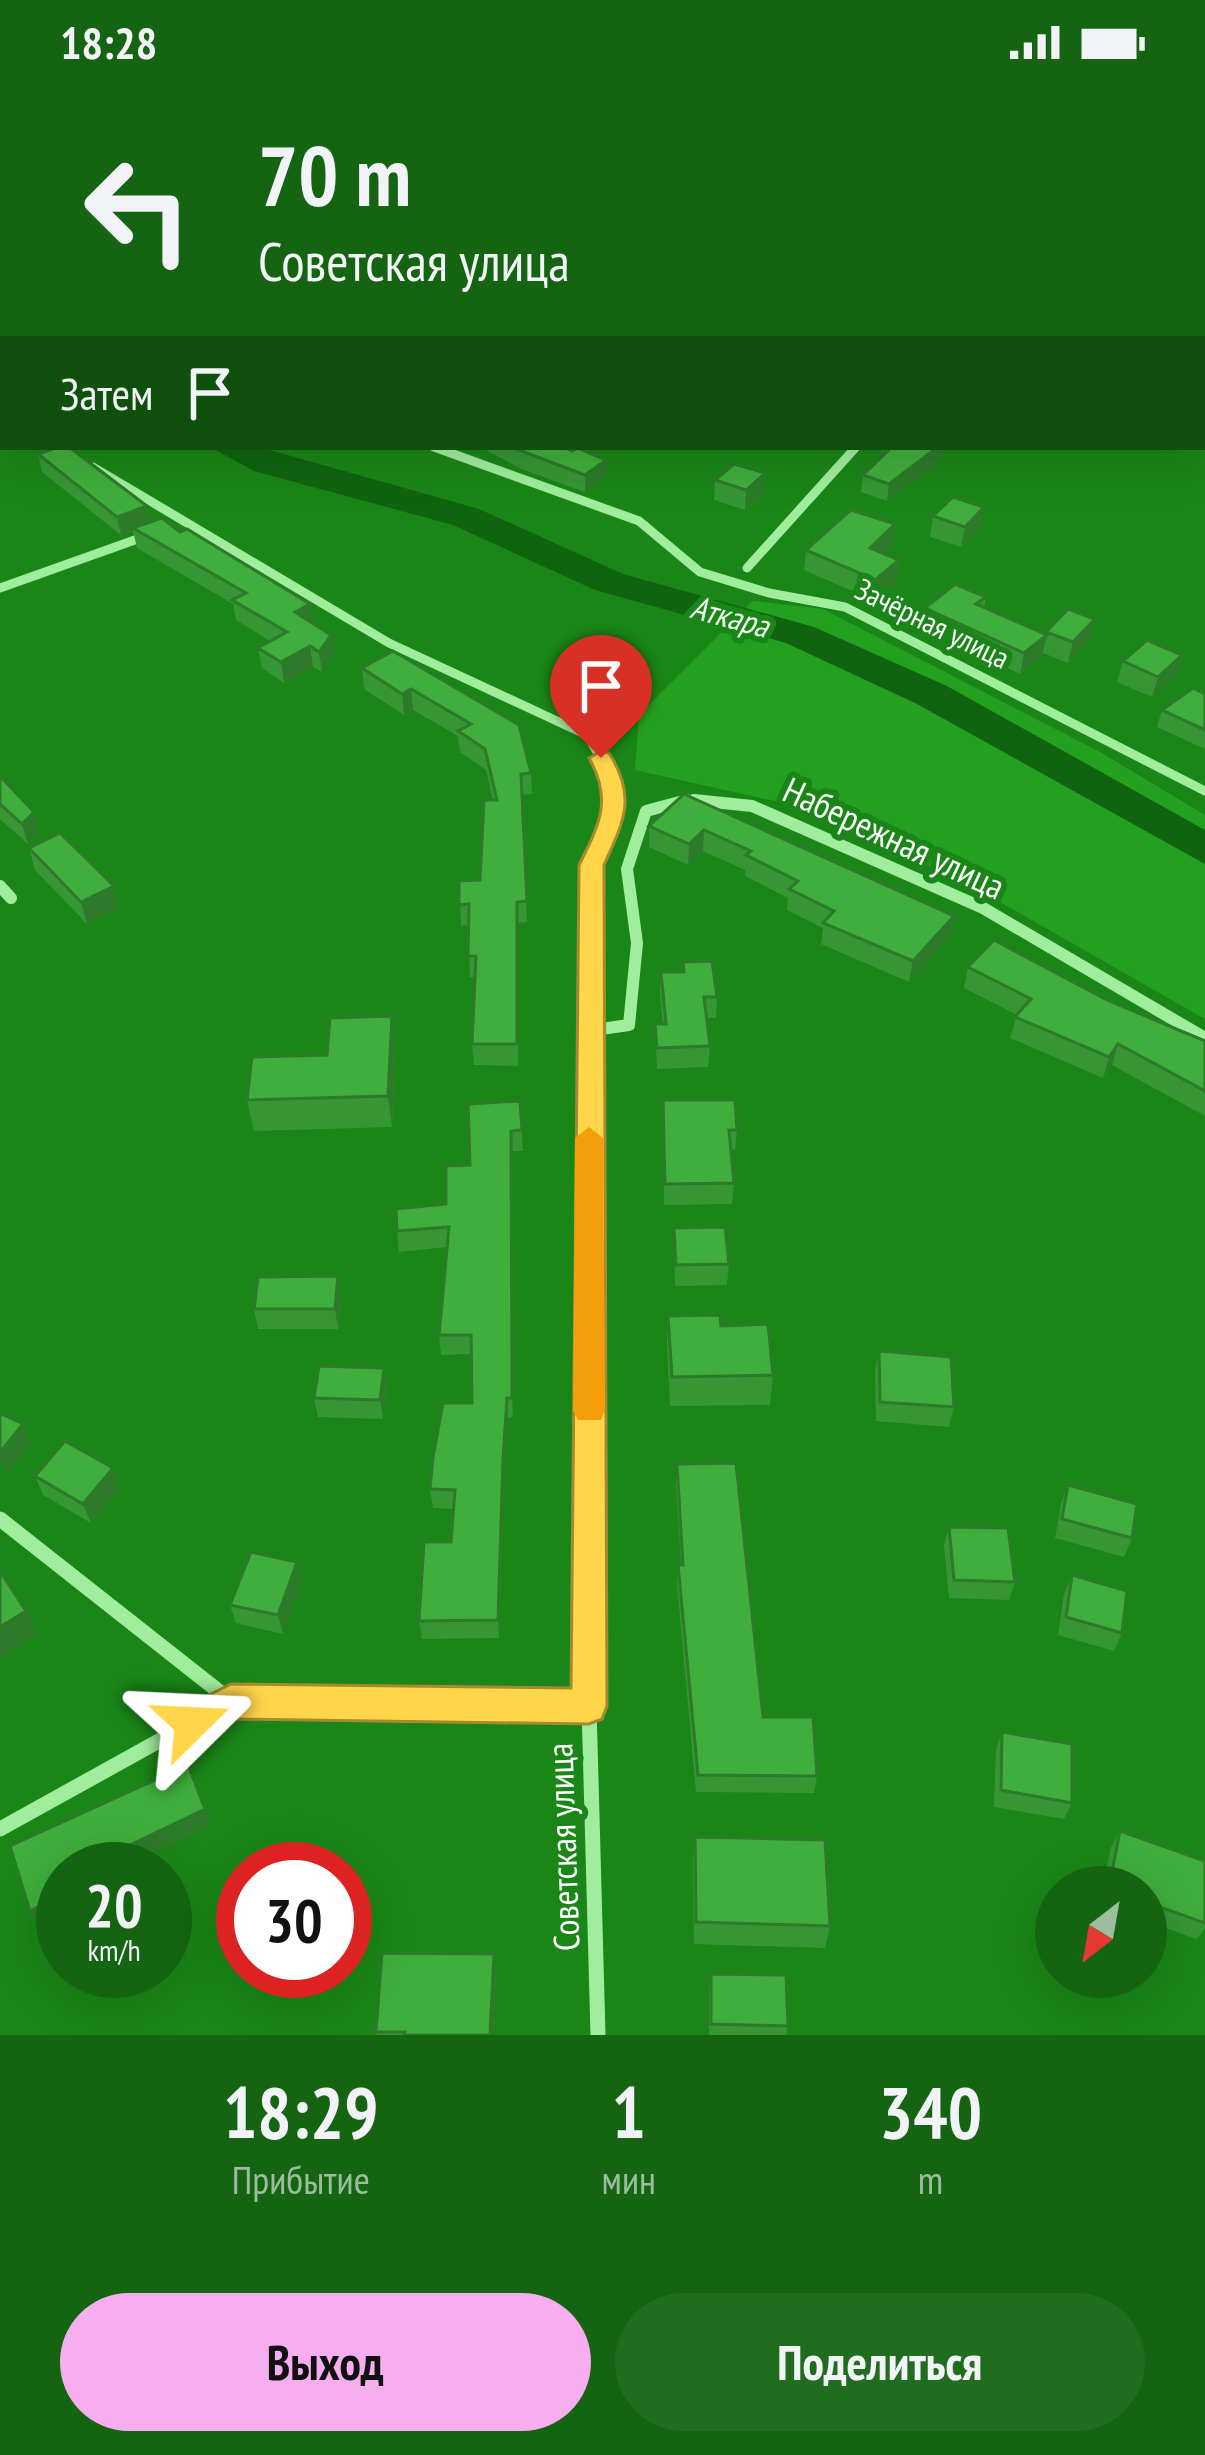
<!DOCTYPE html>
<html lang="ru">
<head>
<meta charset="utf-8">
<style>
	body { margin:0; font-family:"PT Sans Narrow",sans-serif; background:#216d1f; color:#f1f3f6; height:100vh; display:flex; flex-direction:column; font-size:45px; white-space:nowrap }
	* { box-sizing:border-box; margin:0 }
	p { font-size:39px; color:#9dbd9f }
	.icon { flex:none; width:66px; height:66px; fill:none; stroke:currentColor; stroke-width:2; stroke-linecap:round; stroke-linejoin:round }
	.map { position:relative; height:1951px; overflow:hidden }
	.panel { display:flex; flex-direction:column; background:#146411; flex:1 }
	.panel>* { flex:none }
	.guide { position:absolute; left:0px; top:0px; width:1206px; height:366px; box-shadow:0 12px 48px #0002; background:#146411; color:#f1f3f6; overflow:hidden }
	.needle { width:78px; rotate:211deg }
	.tools { position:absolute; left:1035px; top:1782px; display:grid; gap:24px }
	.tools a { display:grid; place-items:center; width:132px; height:132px; border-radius:50%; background:#146411; box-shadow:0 12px 48px #0002; font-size:60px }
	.speed { position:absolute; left:36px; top:1758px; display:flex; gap:24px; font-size:60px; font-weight:700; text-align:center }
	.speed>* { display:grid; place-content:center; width:156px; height:156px; border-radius:50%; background:#146411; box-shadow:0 12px 48px #0002; line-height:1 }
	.speed small { font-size:30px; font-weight:400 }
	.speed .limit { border:18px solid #d22; background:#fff; color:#111 }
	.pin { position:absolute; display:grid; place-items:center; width:102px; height:102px; color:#fff; margin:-123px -51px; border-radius:50% 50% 50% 0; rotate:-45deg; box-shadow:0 0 12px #0007 }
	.pin .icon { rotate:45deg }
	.me { position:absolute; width:132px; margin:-66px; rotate:69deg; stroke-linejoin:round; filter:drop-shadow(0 0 9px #0008) }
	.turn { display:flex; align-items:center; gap:42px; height:252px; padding:0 60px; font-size:54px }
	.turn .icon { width:156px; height:156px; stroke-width:2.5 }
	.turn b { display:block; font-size:84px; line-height:102px }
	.then { display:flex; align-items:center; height:114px; padding:0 60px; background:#0003; gap:24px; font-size:45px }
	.eta { display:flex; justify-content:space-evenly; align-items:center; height:204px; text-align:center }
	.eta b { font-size:72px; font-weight:800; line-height:84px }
	.button { display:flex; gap:24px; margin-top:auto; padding:24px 60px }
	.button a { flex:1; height:138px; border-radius:72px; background:#f7aef1; color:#111; font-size:48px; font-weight:800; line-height:138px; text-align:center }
	.button a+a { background:#216d1f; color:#f1f3f6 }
	.status { display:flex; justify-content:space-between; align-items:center; height:84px; padding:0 60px; background:#146411; direction:ltr }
	.status svg { height:33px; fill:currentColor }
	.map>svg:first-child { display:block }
	.green { fill:#24a020 }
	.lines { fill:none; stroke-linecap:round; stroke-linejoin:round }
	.river { fill:#10640f; fill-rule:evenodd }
	.minor-far3 { stroke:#a0ed9d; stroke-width:8 }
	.minor-far2 { stroke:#a0ed9d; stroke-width:9 }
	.minor-far1 { stroke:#a0ed9d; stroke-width:12 }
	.minor { stroke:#a0ed9d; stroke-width:15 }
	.tertiary { fill:#a0ed9d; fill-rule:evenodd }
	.wall { fill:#369634 }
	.shaded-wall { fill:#2c7a2a }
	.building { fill:#3fae3c; stroke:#2c7a2a; stroke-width:3 }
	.route { fill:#ffd54a; stroke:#a68a30; stroke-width:3 }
	.slow { fill:#f59e0b }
	.labels { text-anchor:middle; stroke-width:12; stroke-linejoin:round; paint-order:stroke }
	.far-street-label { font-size:30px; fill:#fff; stroke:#1a8617 }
	.far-water-label { font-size:33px; font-style:italic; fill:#f3fef2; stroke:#1a8617 }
	.street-label { font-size:36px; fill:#fff; stroke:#1a8617 }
</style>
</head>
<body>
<div class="status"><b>18:28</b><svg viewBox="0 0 49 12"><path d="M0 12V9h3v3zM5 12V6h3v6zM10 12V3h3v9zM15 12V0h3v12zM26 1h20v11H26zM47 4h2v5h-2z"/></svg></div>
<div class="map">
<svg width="1205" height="1951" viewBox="0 0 1205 1951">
	<rect width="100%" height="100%" fill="#1a8617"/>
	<polygon class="green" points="753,517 823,525 1100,668 1205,731 1205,935 965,798 792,721 635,686 639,631"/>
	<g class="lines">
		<g class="river">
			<polygon points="0,216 3,216 3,238 0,237"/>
			<polygon points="210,363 259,363 479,425 623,490 814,543 947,602 1205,746 1205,780 917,620 786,559 595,506 453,441 254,387"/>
		</g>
		<polyline class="minor-far3" points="1078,3 1088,0"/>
		<g class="minor-far2">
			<polyline points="434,363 639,437 700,488 769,509 845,523 1205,707"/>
			<polyline points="93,383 389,559 587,651"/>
			<polyline points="747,484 856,363"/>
			<polyline points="0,504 146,452"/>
			<polyline points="587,651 614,697 616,719"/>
			<polyline points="587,651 616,611"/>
			<polyline points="675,719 726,719"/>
		</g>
		<g class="minor-far1">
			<polyline points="694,716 752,722 983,824 1205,954"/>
			<polyline points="0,802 11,814"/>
			<polyline points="587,947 629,941 637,859 627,785 646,727 687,716"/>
			<polyline points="588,1253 591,781 617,728 616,716"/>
		</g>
		<g class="minor">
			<polyline points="588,1250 589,1622 598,1951"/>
			<polyline points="0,1435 231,1617"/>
			<polyline points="0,1745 231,1617 589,1622"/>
		</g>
		<rect class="tertiary" x="1203" y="53" width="2" height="6"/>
	</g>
	<g class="wall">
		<polygon points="679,0 978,0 992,3 714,3"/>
		<polygon points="1133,0 1199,0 1184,3 1140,3"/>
		<polygon points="480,363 563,363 606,392 585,408 521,385"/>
		<polygon points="892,363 949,363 932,384 887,417 861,408 863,391"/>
		<polygon points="38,370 150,438 180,448 312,539 334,571 322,588 313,583 284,599 262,584 258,564 270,557 236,536 233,520 137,464 133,447 121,451 42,388"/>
		<polygon points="715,396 764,409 745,426 714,416"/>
		<polygon points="933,432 981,443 961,463 930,453"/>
		<polygon points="895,440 893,461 883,470 899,476 897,496 873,516 804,486 806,466"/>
		<polygon points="986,513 984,524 1045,550 1046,548 1090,556 1068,579 1043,569 1020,590 922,544 925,524"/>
		<polygon points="393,567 531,689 532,710 522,711 527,838 518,839 518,982 474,981 472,960 475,893 470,893 468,841 461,842 459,797 480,796 493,716 486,686 460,668 458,652 413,626 404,631 364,605 362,584"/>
		<polygon points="1182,571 1176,592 1152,613 1117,598 1123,577"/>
		<polygon points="1205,610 1205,665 1157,643 1162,626"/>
		<polygon points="0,692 34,728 39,748 28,760 0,735"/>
		<polygon points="684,710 950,853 909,898 821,860 823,844 787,826 788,814 745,792 745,786 703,767 688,781 649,763 649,742"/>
		<polygon points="29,764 119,823 87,840 35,786"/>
		<polygon points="683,878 717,913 716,934 706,934 710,962 708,983 657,985 655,940 663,940 660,910 661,888 683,888"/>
		<polygon points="968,883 1107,916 1205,957 1205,1032 1112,981 1103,994 1010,954 1017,931 964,904"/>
		<polygon points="392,932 395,963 392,1043 254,1047 247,1016"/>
		<polygon points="663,1016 737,1046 735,1066 731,1066 734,1099 732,1120 664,1121"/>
		<polygon points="520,1017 523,1067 512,1067 513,1333 508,1334 504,1394 499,1554 422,1555 419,1537 451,1458 454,1425 433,1424 430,1405 472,1319 472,1270 441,1271 439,1251 447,1163 399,1168 397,1147 446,1120"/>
		<polygon points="674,1144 729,1180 727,1201 675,1202"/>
		<polygon points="342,1212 338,1245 258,1245 254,1225"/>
		<polygon points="668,1232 721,1242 773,1291 770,1321 670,1322 667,1261"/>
		<polygon points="879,1267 954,1323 949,1343 876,1337 875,1287"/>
		<polygon points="384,1284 387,1304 383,1335 318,1333 314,1314"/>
		<polygon points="677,1380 763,1633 817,1692 814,1709 696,1708 677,1500 678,1481 681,1481 676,1400"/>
		<polygon points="35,1392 120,1404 91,1439 43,1411"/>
		<polygon points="1068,1401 1132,1454 1124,1473 1055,1454 1061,1420"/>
		<polygon points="949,1443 1015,1498 1009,1516 949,1514 944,1461"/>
		<polygon points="297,1478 302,1497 283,1550 236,1539 230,1521"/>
		<polygon points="1072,1491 1122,1549 1114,1567 1058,1551 1064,1510"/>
		<polygon points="1002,1648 1072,1719 1064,1735 994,1723 996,1665"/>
		<polygon points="1120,1747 1205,1777 1205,1844 1197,1855 1146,1837 1146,1803 1103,1803 1111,1763"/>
		<polygon points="695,1753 830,1842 825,1864 694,1860 693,1776"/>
		<polygon points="494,1870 496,1887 493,1951 377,1951 376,1948"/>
		<polygon points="711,1890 788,1942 786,1951 709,1951 709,1904"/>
	</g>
	<g class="shaded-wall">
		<polygon points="1155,0 1199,0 1184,3 1155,3"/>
		<polygon points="938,363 949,363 932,384 887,417 889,400"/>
		<polygon points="606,376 606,392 585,408 585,391"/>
		<polygon points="765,389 764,409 745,426 746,406"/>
		<polygon points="147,422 150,440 133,444 133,447 121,451 117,433"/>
		<polygon points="984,423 981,443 961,463 965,443"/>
		<polygon points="895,440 893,461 867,485 870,464"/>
		<polygon points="899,476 897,496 873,516 875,496"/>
		<polygon points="310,520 312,541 295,528"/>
		<polygon points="1095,535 1090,556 1068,579 1073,558"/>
		<polygon points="331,551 334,571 322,588 319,568"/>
		<polygon points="1047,551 1042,572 1020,590 1024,569"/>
		<polygon points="310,562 313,583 284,599 281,578"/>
		<polygon points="1182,571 1176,592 1152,613 1158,593"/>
		<polygon points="411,605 413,626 404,631 402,610"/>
		<polygon points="34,728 39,748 28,760 22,740"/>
		<polygon points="704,746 703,767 688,781 689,760"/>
		<polygon points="114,802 119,823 87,840 81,818"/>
		<polygon points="954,832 950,853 909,898 913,877"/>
		<polygon points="392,932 395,963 392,1043 388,1012"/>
		<polygon points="1118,960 1112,981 1103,994 1109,973"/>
		<polygon points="511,1047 512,1067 513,1333 512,1314"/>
		<polygon points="338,1192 342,1212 338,1245 335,1225"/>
		<polygon points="384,1284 387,1304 383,1335 380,1316"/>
		<polygon points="507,1314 508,1334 504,1394 499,1554 498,1536 503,1375"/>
		<polygon points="23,1340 31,1360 7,1390 0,1375 0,1368"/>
		<polygon points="113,1384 120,1404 91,1439 83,1420"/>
		<polygon points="297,1478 302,1497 283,1550 278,1531"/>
		<polygon points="26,1527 37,1550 0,1574 0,1543"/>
		<polygon points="188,1681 212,1741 121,1785 104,1785 101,1775"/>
		<polygon points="63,1810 63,1830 40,1842 30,1827"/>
		<polygon points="494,1870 496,1887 493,1951 490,1951"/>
	</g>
	<g class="building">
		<polygon points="9,0 60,0 63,3 13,3"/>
		<polygon points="745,0 978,0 992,3 768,3"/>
		<polygon points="3,45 3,72 0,69 0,46"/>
		<polygon points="58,363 69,363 147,422 117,433 38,370"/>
		<polygon points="511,363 563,363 572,367 578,364 606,376 585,391"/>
		<polygon points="892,363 938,363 889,400 863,391"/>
		<polygon points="734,380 765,389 746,406 715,396"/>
		<polygon points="953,413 984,423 965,443 933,432"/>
		<polygon points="851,426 895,440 870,464 899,476 875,496 806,466"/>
		<polygon points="162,434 180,448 187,445 310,520 295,528 331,551 319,568 310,562 281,578 258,564 287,548 232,516 246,509 133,444"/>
		<polygon points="955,500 986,513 976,520 1047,551 1024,569 925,524"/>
		<polygon points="1068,525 1095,535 1073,558 1046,548"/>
		<polygon points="1147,556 1182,571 1158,593 1123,577"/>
		<polygon points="393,567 519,641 531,689 521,690 527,817 517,818 517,960 472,960 476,872 468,872 469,820 459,821 459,797 480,796 484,716 497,716 485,665 458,647 471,640 411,605 402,610 362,584"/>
		<polygon points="1193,604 1205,610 1205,646 1162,626"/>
		<polygon points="0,692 34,728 22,740 0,720"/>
		<polygon points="684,710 954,832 913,877 823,839 834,827 789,805 798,797 746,771 751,767 704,746 689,760 649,742"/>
		<polygon points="60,749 114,802 81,818 29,764"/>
		<polygon points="994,856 1107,916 1205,957 1205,1007 1118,960 1109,973 1015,933 1031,915 968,883"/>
		<polygon points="712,877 717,913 704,913 710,962 657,964 655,940 666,940 661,888 684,888 683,878"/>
		<polygon points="392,932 388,1012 247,1016 252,973 327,971 330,934"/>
		<polygon points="663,1016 735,1016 737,1046 729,1046 734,1099 665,1100"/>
		<polygon points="520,1017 522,1046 511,1047 512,1314 507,1314 503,1375 498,1536 419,1537 424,1458 451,1458 455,1406 430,1405 433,1373 443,1319 472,1319 471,1251 439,1251 449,1143 397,1147 396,1125 446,1120 446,1082 470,1081 468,1020"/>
		<polygon points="725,1143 729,1180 676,1181 674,1144"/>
		<polygon points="338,1192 335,1225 254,1225 258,1193"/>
		<polygon points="720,1231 721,1242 768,1240 773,1291 672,1293 668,1232"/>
		<polygon points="879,1267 951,1273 954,1323 880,1318"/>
		<polygon points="319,1282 384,1284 380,1316 314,1314"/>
		<polygon points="0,1329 23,1340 0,1368"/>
		<polygon points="65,1357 113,1384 83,1420 35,1392"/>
		<polygon points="736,1379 763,1633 813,1633 817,1692 698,1691 678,1481 683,1481 677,1380"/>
		<polygon points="1068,1401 1137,1420 1132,1454 1062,1435"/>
		<polygon points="949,1443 1008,1444 1015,1498 954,1496"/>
		<polygon points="251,1468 297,1478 278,1531 230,1521"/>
		<polygon points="0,1487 26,1527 0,1543"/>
		<polygon points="1072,1491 1127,1507 1122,1549 1066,1533"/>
		<polygon points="1002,1648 1072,1660 1072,1719 1001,1706"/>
		<polygon points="188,1681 205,1725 101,1775 104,1785 63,1785 63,1810 30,1827 10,1762"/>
		<polygon points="1120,1747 1205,1777 1205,1839 1146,1818 1146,1803 1109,1803"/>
		<polygon points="695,1753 825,1756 830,1842 696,1838"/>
		<polygon points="382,1869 494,1870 490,1951 404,1951 405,1948 376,1948"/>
		<polygon points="711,1890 786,1891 788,1942 711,1940"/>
	</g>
	<path class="route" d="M601,667L609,669C637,713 624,737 604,781L607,1622L602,1635L589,1640L234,1635L192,1656L179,1651L174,1639L179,1626L231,1600L571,1604L579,781C599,741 613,716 589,674Z"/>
	<polygon class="slow" points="589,1043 603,1054 605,1326 601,1336 578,1336 573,1326 575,1054"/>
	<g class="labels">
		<g class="far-street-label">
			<text transform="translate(932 540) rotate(26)" y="10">Зачёрная улица</text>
		</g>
		<g class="far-water-label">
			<text transform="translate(730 532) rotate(15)" y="12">Аткара</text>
		</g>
		<g class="street-label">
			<text transform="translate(894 754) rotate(25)" y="13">Набережная улица</text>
			<text transform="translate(563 1763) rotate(-92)" y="13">Советская улица</text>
		</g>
	</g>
</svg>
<div class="tools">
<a><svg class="needle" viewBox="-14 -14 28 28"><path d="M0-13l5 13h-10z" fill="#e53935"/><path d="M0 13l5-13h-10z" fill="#9dbd9f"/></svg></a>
</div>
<div class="speed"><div>20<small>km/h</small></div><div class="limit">30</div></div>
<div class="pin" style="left:601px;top:674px;background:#d93025"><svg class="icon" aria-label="arrive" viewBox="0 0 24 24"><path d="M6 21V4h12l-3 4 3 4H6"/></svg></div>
<svg class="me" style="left:192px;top:1639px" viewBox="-20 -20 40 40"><path d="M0-17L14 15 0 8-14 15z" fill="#ffd54a" stroke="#fff" stroke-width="4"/></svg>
<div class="guide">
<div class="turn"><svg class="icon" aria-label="left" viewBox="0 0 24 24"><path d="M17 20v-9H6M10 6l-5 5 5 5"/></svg><div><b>70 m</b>Советская улица</div></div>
<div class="then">Затем<svg class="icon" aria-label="arrive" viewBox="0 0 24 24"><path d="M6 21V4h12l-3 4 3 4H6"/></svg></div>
</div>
</div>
<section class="panel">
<div class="eta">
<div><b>18:29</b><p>Прибытие</p></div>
<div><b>1</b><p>мин</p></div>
<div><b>340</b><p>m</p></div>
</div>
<div class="button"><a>Выход</a><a>Поделиться</a></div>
</section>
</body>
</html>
